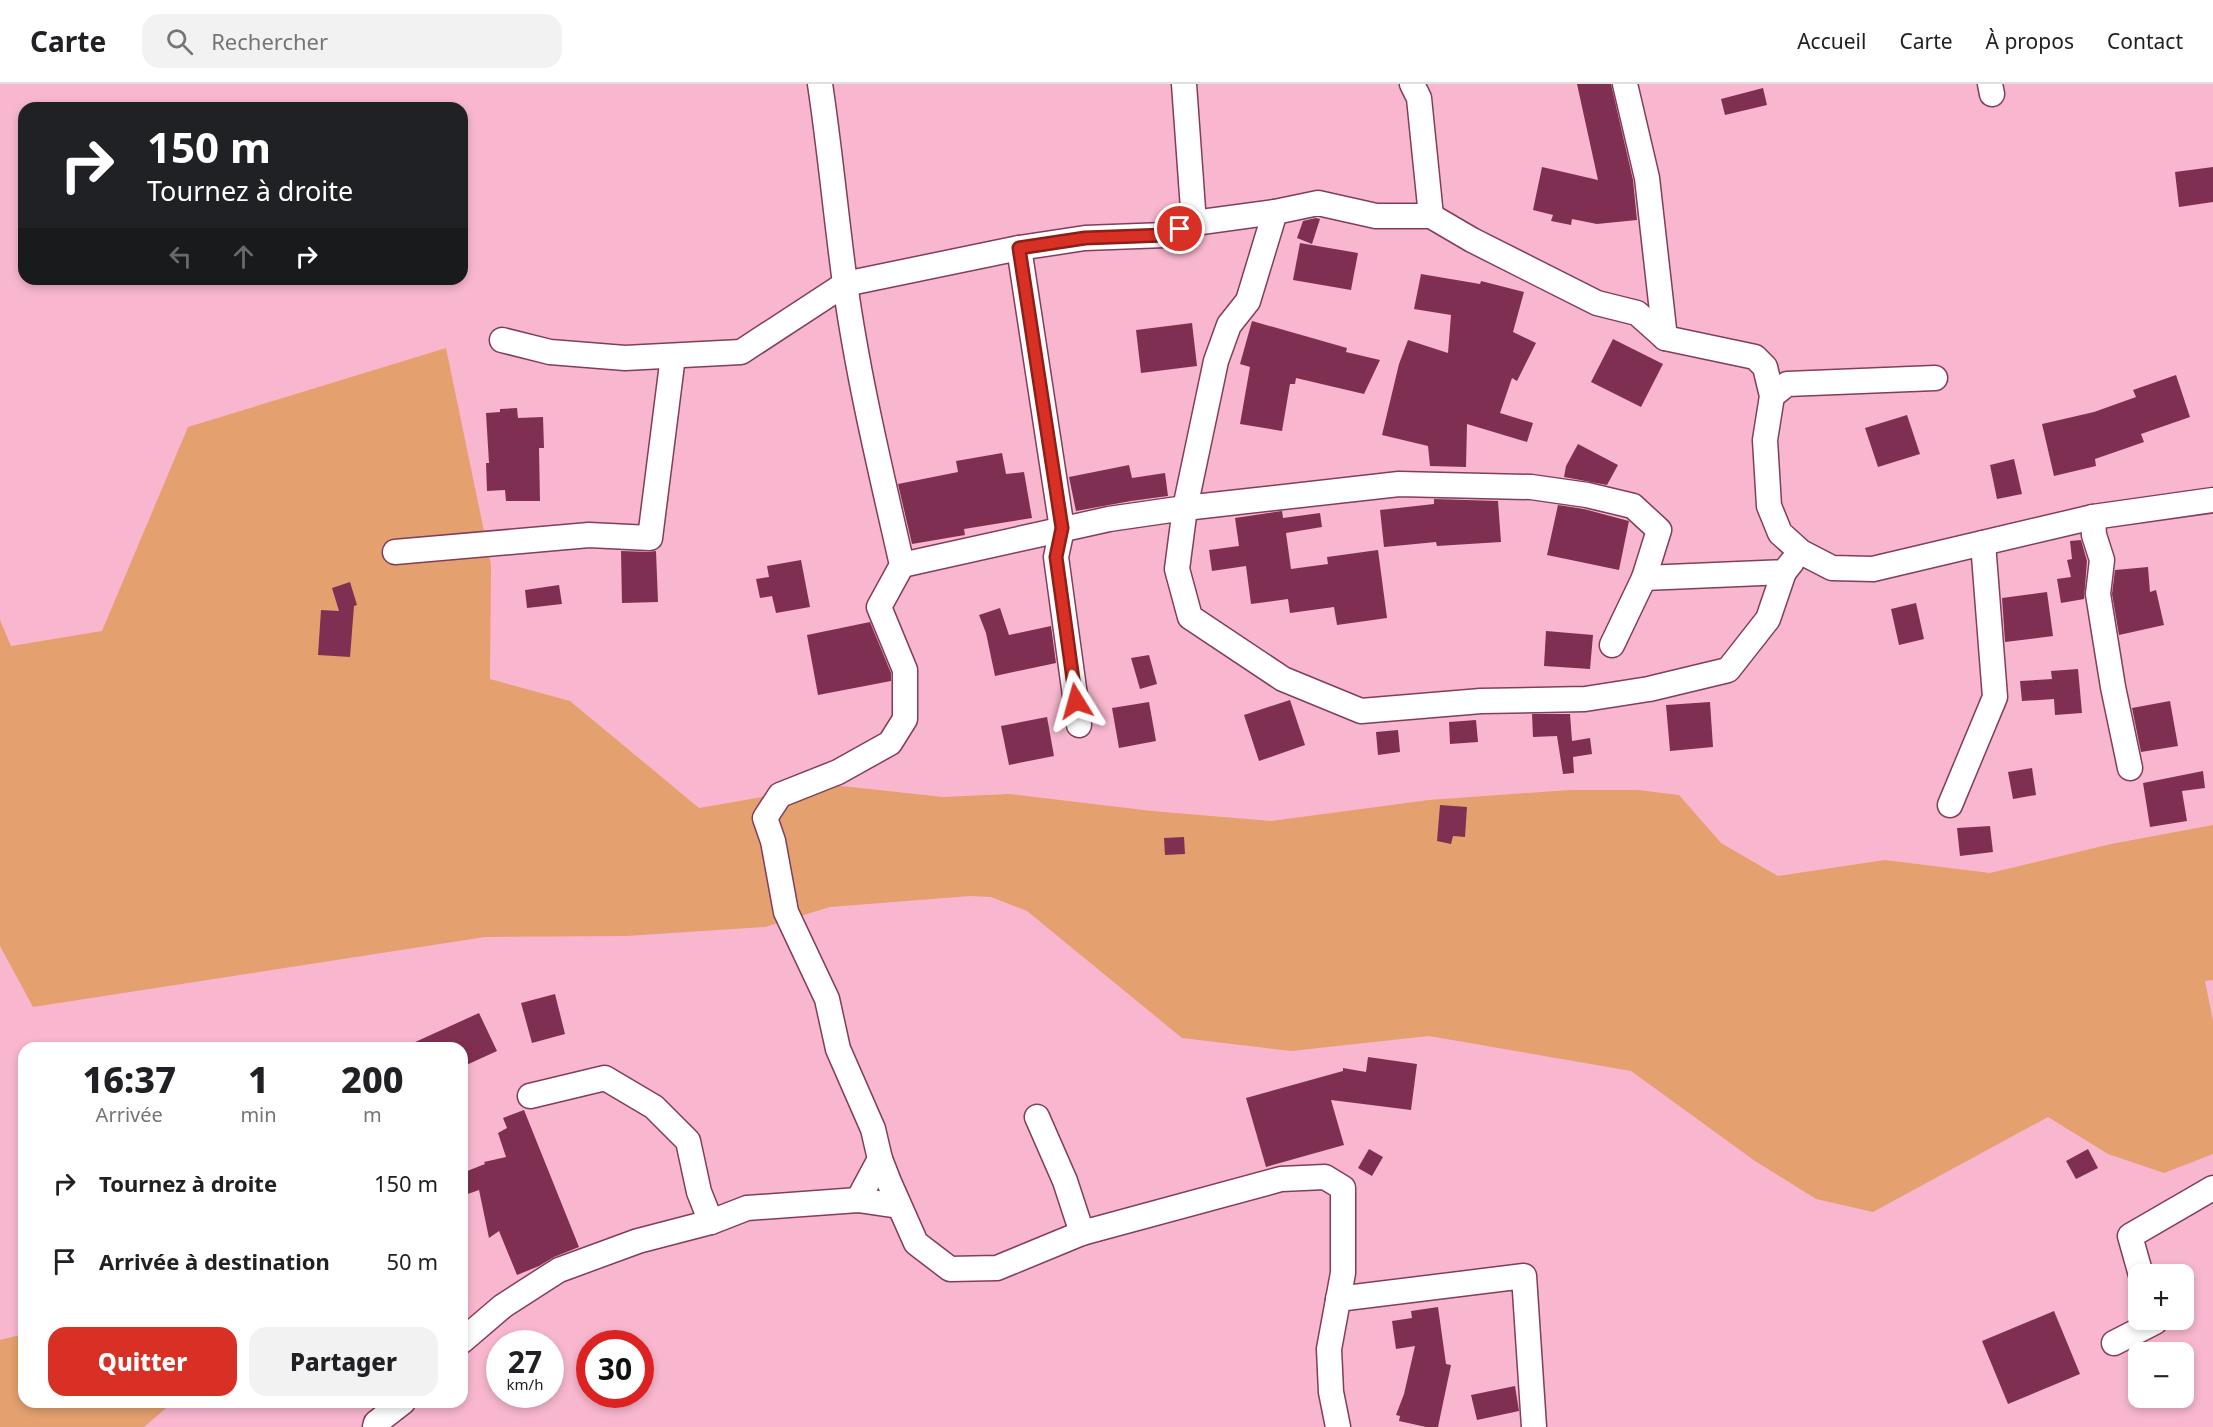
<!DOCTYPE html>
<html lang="fr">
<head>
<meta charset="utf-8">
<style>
	body { margin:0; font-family:"Noto Sans",sans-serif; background:#f2f2f2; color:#202124; height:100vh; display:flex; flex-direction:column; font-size:22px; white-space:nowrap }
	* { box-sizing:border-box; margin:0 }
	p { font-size:20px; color:#757577 }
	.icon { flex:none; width:33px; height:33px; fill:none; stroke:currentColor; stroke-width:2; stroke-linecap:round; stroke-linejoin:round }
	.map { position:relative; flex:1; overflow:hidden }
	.sheet { position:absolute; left:18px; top:958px; width:450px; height:366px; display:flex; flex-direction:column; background:#fff; border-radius:18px; box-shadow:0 3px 9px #0003 }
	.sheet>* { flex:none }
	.banner { position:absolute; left:18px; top:18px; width:450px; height:183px; border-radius:18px; box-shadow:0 3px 9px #0003; background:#202124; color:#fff; overflow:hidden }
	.fabs { position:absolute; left:2128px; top:1180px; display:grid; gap:12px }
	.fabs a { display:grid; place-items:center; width:66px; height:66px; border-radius:12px; background:#fff; box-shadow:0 3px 9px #0003; font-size:30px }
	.speed { position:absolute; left:486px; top:1246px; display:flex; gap:12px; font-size:30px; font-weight:700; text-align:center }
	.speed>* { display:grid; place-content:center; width:78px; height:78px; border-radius:50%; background:#fff; box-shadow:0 3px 9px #0003; line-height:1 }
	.speed small { font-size:15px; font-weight:400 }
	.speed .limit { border:9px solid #d22; background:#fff; color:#111 }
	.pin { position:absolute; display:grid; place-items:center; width:51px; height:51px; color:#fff; margin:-26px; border:3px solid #fff; border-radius:50%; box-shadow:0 2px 6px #0007 }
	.me { position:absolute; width:66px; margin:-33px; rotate:352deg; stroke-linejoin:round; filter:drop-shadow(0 0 4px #0008) }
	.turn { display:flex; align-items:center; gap:21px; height:126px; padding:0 30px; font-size:27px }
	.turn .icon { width:78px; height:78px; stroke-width:2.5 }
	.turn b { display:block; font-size:42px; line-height:51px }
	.lanes { display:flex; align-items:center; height:57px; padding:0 30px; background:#0003; justify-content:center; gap:30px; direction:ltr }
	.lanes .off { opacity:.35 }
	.eta { display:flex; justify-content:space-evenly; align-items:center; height:102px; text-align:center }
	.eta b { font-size:36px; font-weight:800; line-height:42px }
	.button { display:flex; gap:12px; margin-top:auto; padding:12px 30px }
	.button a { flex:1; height:69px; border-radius:18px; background:#d93025; color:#fff; font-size:24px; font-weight:800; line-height:69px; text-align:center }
	.button a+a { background:#f2f2f2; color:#202124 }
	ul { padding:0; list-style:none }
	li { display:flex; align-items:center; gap:18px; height:78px; padding:0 30px }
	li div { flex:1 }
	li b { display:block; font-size:22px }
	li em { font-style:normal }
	header { display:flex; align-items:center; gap:36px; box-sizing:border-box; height:84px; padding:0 30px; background:#fff; border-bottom:2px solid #e0e0e0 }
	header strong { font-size:28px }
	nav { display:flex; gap:33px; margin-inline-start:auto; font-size:21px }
	.search { width:420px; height:54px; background:#f2f2f2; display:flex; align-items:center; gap:15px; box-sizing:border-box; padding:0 21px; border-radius:18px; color:#757577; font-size:22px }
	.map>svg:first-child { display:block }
	.green { fill:#e4a06f }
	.building { fill:#7f3052 }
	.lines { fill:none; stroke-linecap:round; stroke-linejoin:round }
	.minor-casing { stroke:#823d5a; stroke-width:27 }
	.minor { stroke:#fff; stroke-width:24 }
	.route-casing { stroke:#8d1f18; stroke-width:15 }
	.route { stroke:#d93025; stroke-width:10 }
</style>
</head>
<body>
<header>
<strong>Carte</strong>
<div class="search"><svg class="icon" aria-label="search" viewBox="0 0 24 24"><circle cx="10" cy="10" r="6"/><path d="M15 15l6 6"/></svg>Rechercher</div>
<nav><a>Accueil</a><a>Carte</a><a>À propos</a><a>Contact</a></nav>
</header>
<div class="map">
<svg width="2213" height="1343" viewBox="0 0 2213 1343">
	<rect width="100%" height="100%" fill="#f8b7ce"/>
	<g class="green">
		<polygon points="446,264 491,481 490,595 570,617 699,724 833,701 943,713 1009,710 1152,727 1271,737 1429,716 1570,706 1638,706 1679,711 1721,759 1778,792 1885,776 1990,789 2111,760 2213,741 2213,896 2205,897 2213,937 2213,1070 2164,1089 2108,1070 2048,1033 1873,1128 1816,1115 1755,1077 1631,987 1429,952 1291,967 1182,954 1027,827 991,813 970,812 830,823 765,843 626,852 485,853 33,923 0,862 0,536 11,562 102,547 188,343"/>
		<polygon points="24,1250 24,1318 172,1319 144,1343 0,1343 0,1256"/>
	</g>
	<g class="building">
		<polygon points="1577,0 1611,0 1633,96 1637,136 1597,140 1572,135 1571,141 1551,137 1553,131 1533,126 1542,83 1598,96"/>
		<polygon points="1763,4 1767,21 1725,31 1721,15"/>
		<polygon points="2213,83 2213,118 2179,123 2175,88"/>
		<polygon points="1316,134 1320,135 1312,160 1297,154 1303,137"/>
		<polygon points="1300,159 1358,169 1351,206 1293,196"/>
		<polygon points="1421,190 1480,200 1481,197 1524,208 1513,248 1536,259 1517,297 1512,294 1500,329 1533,339 1527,358 1467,340 1466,383 1430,382 1428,362 1382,351 1399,280 1408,256 1448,269 1451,231 1414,225"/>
		<polygon points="1252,237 1347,264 1346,268 1380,276 1364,310 1296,294 1295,300 1290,300 1282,347 1240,340 1250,283 1240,280"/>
		<polygon points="1192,239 1197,282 1141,289 1136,246"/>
		<polygon points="1613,255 1663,280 1641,323 1591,298"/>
		<polygon points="2176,291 2190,333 2141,350 2144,358 2095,375 2096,382 2054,392 2042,340 2094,328 2136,313 2133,306"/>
		<polygon points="517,324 518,334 543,333 544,364 539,364 540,417 506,417 505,406 487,407 486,379 489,379 486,329 500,328 500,325"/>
		<polygon points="1907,331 1920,370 1878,383 1865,344"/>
		<polygon points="1578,360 1618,381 1607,401 1564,393 1566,382"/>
		<polygon points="1002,369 1006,390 1024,388 1032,434 964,445 965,451 912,460 898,400 958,388 956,377"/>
		<polygon points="2014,375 2022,410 1997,415 1990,381"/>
		<polygon points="1129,381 1132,394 1165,389 1168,412 1131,417 1076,427 1069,393"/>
		<polygon points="1434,415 1498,417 1501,458 1437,462 1436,458 1384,463 1380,426 1434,420"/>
		<polygon points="1558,421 1584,425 1629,437 1619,486 1547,471"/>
		<polygon points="1282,427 1283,434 1320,429 1322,443 1286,449 1291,485 1328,480 1327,473 1378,466 1387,534 1337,541 1334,523 1290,529 1288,515 1251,520 1246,482 1212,487 1209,466 1239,462 1235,434"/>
		<polygon points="2081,456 2087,477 2084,515 2061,519 2057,495 2071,493 2067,476 2072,475 2070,457"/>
		<polygon points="621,467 649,468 656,467 658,518 622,519"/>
		<polygon points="801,476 810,523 776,529 772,512 760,514 756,495 769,493 767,482"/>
		<polygon points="2148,483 2150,508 2156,506 2164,541 2119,551 2112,510 2115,486"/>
		<polygon points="350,498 357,521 354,522 350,573 318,571 321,526 339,527 332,504"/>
		<polygon points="559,501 562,520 527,524 525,506"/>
		<polygon points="2047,508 2053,552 2005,558 2002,514"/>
		<polygon points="1916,519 1924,555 1899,561 1891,525"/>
		<polygon points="1000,524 1009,551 1051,542 1056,579 995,592 986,549 979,531"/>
		<polygon points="870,538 891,589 891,597 818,611 807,551"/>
		<polygon points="1546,547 1593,551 1590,585 1544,582"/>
		<polygon points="1149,571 1157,600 1140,605 1131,574"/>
		<polygon points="2078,585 2082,629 2055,631 2054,615 2022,617 2020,597 2052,595 2051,587"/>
		<polygon points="1290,616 1305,661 1259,677 1244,631"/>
		<polygon points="2170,617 2178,662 2141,668 2132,624"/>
		<polygon points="1149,618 1156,657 1119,664 1112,624"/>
		<polygon points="1710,618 1713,663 1670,667 1666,621"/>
		<polygon points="1532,630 1570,630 1572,657 1590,654 1592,670 1573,673 1574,689 1563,690 1557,652 1533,653"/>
		<polygon points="1047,633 1054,672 1009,681 1001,642"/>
		<polygon points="1476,636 1478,658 1450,660 1449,638"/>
		<polygon points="1398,646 1400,668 1378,671 1376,648"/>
		<polygon points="2032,684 2036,711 2013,715 2008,688"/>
		<polygon points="2203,687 2205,704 2182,707 2187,737 2150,743 2143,699"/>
		<polygon points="1440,721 1467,723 1465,753 1453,752 1451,760 1437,757"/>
		<polygon points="1990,742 1993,768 1960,772 1957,744"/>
		<polygon points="1184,753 1185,770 1165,771 1164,754"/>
		<polygon points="555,910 565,950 532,959 521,919"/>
		<polygon points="479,929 497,967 462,983 462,964 402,964"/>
		<polygon points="1368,973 1417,980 1411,1026 1331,1016 1344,1061 1266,1083 1246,1014 1343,987 1343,984 1366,988"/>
		<polygon points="524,1026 579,1163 554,1173 539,1182 517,1191 499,1147 489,1154 479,1106 462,1112 462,1089 485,1080 484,1078 506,1073 498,1049 507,1044 503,1034"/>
		<polygon points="1369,1065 1383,1073 1372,1092 1358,1084"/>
		<polygon points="2088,1065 2098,1084 2076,1095 2066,1077"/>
		<polygon points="1438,1223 1446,1280 1451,1281 1438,1343 1426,1343 1399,1337 1400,1332 1396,1331 1404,1310 1415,1262 1396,1265 1392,1237 1412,1234 1411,1227"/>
		<polygon points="2054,1227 2080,1290 2008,1320 1982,1257"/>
		<polygon points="1515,1302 1519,1327 1477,1336 1471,1311"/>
	</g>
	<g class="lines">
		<defs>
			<g id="minor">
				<path d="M820,0C830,66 836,133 845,199C858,294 881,388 902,481L879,523L905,586V635L890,659L838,688L780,711L765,734L773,757L786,828L827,915L838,965L873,1045L880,1075L889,1098L916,1159L950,1185L997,1184L1082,1149L1281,1095L1325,1093L1343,1104V1189L1329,1265L1331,1308L1338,1343"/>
				<polyline points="1184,0 1194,139"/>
				<polyline points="1412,0 1419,14 1431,132"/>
				<polyline points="1625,0 1647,94 1665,254"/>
				<polyline points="1990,0 1992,10"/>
				<polyline points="1275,128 1248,217 1229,241 1216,277 1185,424 1177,485 1190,533 1283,595 1361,627 1481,617 1585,615 1649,605 1728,586 1768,535 1784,488"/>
				<polyline points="1019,164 1062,445 1056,473 1079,641"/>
				<polyline points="502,256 550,268 625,274 741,268 845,200 1019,164 1085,154 1165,151 1194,139 1275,128 1318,119 1376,132 1431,132 1472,156 1597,219 1637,229 1665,254 1755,273 1765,283 1772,312 1765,356 1769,422 1780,449 1801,468 1832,484 1873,485 2093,433 2213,416"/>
				<polyline points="1772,312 1787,300 1935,294"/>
				<polyline points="2093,433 2094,451 2102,476 2098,510 2113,603 2130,684"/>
				<polyline points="395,468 589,451 650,454 673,272"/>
				<polyline points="902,481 1109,435 1185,424 1399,400 1531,403 1587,411 1633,422 1659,446 1644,494 1612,561"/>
				<polyline points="1644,494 1784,488 1792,478"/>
				<polyline points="1950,721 1995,613 1983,459"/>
				<polyline points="530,1012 605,994 654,1023 688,1057 699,1108 711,1138"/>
				<polyline points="1037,1033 1065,1097 1082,1149"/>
				<polyline points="858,1116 880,1075"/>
				<polyline points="2141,1191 2130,1152 2213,1104"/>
				<polyline points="1338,1215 1524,1192 1534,1343"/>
				<polyline points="462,1257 503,1222 559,1186 638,1157 711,1138 747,1124 858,1116 899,1122"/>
				<polyline points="2114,1259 2155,1238 2154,1236"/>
				<polyline points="375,1343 376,1339 403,1318"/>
			</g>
		</defs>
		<use href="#minor" class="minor-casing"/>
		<use href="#minor" class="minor"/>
	</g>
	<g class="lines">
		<defs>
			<polyline id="route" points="1076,617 1056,473 1062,444 1019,164 1085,154 1165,151 1180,145"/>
		</defs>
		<use href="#route" class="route-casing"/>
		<use href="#route" class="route"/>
	</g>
</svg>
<div class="fabs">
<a>+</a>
<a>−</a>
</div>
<div class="speed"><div>27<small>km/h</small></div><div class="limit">30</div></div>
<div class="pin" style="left:1180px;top:145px;background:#d93025"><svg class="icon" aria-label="arrive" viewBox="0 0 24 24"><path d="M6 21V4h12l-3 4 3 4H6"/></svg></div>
<svg class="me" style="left:1076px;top:617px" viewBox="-20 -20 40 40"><path d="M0-17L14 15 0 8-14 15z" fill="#d93025" stroke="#fff" stroke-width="4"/></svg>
<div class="banner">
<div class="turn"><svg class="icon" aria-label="right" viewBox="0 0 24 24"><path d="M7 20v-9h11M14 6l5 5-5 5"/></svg><div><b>150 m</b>Tournez à droite</div></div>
<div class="lanes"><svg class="icon off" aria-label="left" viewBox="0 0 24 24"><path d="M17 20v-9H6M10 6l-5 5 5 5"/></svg><svg class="icon off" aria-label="ahead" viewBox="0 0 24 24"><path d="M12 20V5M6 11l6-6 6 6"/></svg><svg class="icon" aria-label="right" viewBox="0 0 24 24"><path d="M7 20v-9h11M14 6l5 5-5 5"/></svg></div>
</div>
<section class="sheet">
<div class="eta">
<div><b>16:37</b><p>Arrivée</p></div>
<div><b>1</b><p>min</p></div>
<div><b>200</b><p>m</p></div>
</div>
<ul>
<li><svg class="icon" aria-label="right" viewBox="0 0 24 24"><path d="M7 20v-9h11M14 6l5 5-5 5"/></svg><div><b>Tournez à droite</b></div><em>150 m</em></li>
<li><svg class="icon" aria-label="arrive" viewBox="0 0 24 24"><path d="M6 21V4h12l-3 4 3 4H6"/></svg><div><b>Arrivée à destination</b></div><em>50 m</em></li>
</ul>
<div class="button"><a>Quitter</a><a>Partager</a></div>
</section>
</div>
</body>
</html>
